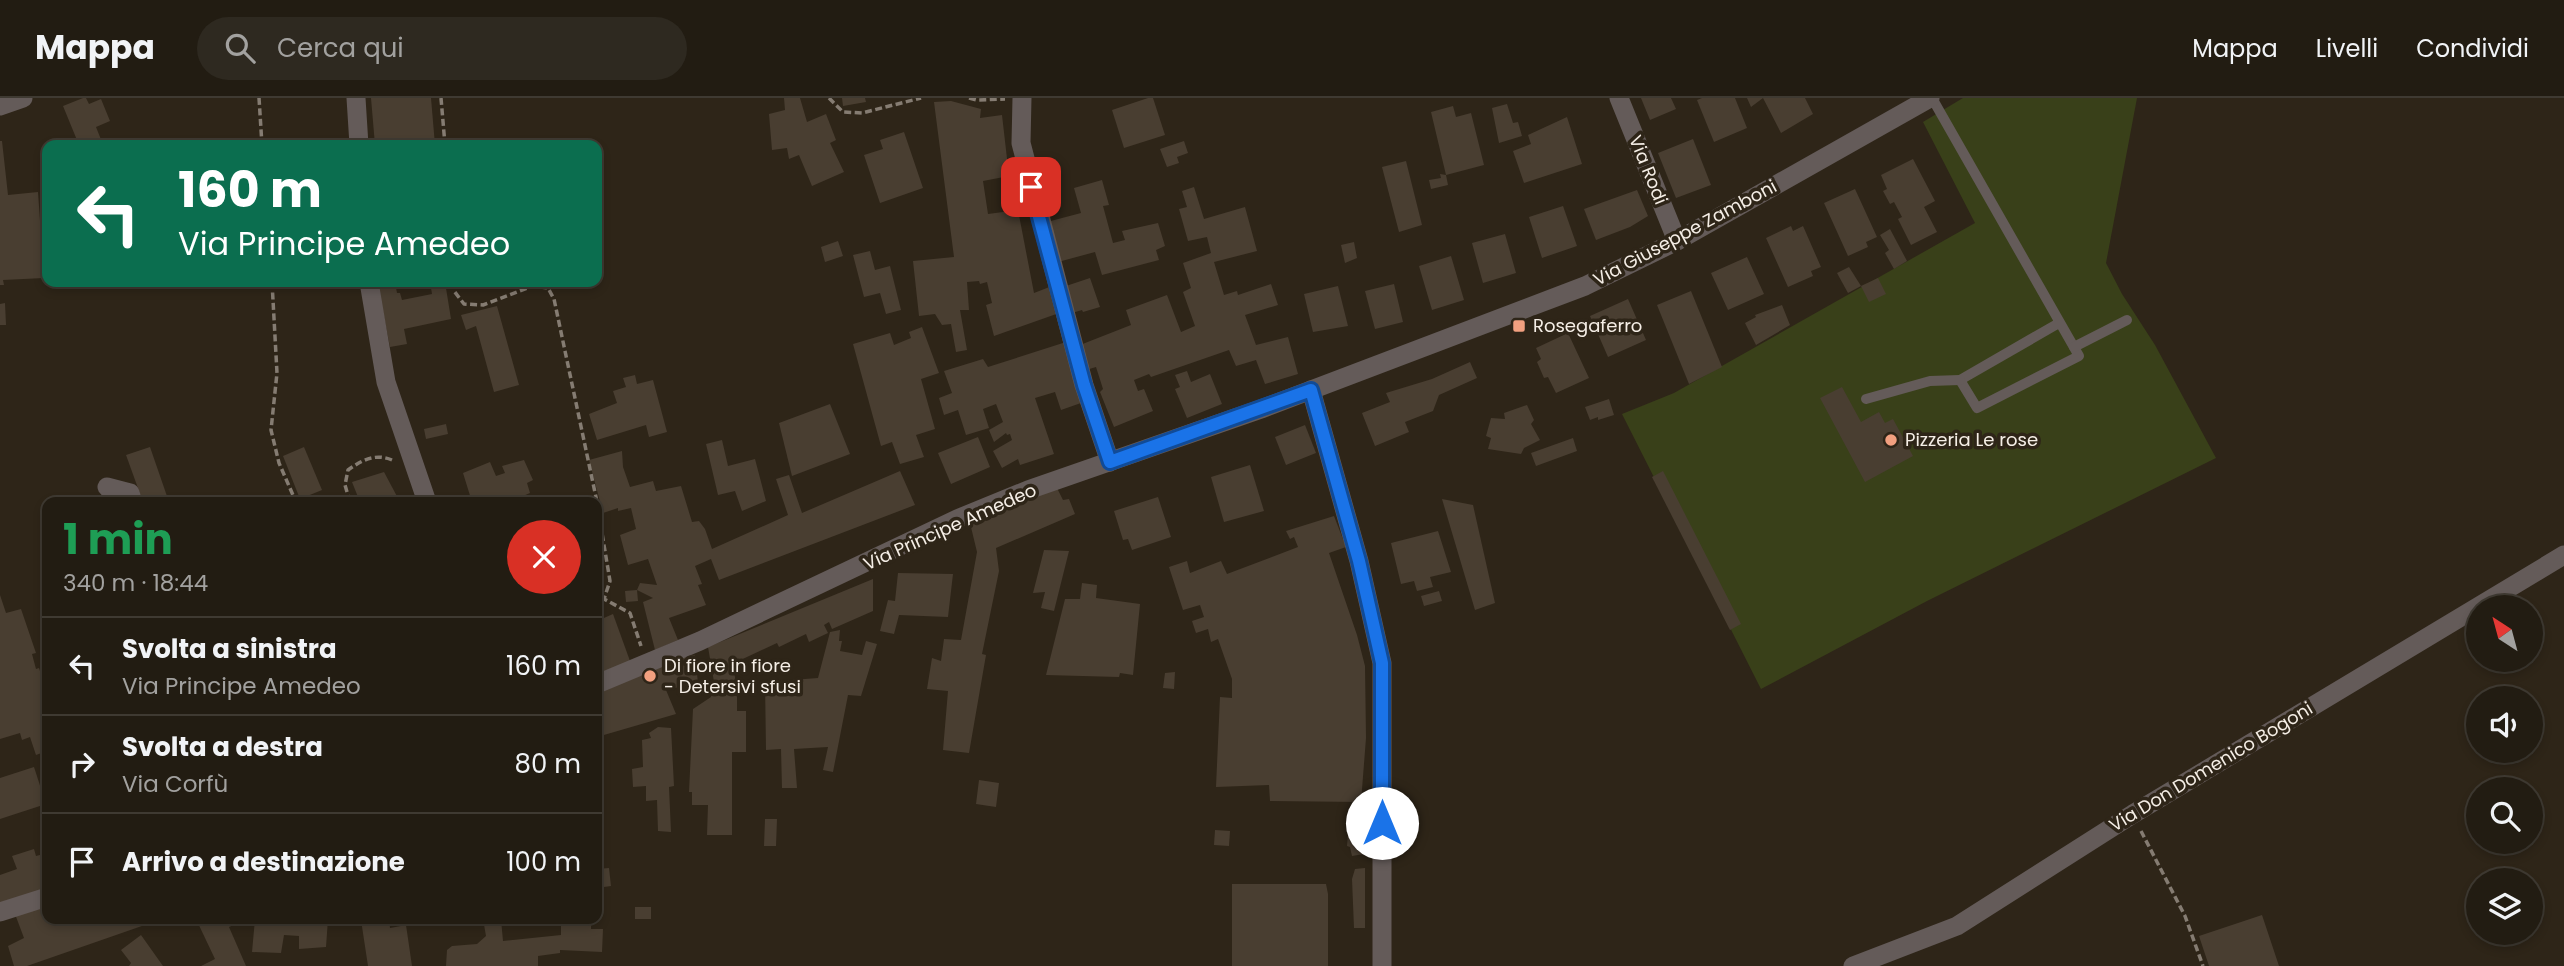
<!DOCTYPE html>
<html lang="it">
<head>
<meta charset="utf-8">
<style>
	body { margin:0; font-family:Poppins,sans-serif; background:#2e2920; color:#f1f3f6; height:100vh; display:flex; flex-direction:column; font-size:26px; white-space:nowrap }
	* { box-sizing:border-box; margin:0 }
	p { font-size:23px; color:#a2a19f }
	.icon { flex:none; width:38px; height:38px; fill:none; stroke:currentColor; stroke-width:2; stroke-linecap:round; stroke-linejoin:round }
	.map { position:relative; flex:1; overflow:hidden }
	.details { position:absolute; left:42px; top:399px; width:560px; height:427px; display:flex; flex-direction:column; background:#221c12; border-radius:14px; box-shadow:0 4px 10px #0003,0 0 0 2px #3f3a32 }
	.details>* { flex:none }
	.banner { position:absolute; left:42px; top:42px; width:560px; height:147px; border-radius:14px; box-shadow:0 4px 10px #0003,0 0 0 2px #3f3a32; background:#0b6e4f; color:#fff; overflow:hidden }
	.needle { width:46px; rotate:324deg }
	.fabs { position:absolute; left:2466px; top:497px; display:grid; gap:14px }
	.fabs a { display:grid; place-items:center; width:77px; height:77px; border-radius:50%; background:#221c12; box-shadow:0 4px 10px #0003,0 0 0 2px #3f3a32; font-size:35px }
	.pin { position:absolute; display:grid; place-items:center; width:60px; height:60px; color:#fff; margin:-30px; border-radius:14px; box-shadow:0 4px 10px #0006 }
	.me { position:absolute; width:77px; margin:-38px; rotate:0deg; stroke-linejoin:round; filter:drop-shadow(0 0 5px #0008) }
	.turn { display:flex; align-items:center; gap:24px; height:147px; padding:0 21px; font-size:32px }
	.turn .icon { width:91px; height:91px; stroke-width:2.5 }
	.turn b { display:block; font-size:49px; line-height:60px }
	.round { display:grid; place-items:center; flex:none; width:74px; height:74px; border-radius:37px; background:#2e2920 }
	.overview { display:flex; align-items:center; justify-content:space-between; height:119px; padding:0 21px }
	h1 { font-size:42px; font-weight:700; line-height:52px; color:#1e9e55 }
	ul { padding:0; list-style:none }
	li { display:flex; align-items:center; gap:21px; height:98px; padding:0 21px; border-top:2px solid #3f3a32 }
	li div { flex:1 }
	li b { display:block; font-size:26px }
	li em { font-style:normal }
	header { display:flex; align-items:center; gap:42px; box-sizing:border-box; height:98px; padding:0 35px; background:#221c12; border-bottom:2px solid #3f3a32 }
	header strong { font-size:33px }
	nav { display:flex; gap:38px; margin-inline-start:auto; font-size:24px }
	.search { width:490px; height:63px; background:#2e2920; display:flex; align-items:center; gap:18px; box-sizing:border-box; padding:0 24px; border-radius:38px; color:#a2a19f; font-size:26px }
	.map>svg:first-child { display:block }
	.green { fill:#394019 }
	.building { fill:#493e31 }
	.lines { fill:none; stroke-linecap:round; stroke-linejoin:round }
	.path { stroke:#857c72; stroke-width:3.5; stroke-dasharray:7 3.5; stroke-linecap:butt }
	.service { stroke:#645b59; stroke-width:10 }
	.minor { stroke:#645b59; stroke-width:19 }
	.tertiary { stroke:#645b59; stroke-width:19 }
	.route-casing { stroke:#114b97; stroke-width:18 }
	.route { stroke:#1a73e8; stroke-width:12 }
	.poi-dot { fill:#f2a080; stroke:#2e2518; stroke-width:2.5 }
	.labels { text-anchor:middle; stroke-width:7; stroke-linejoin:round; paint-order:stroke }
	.street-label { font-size:18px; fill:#f5eee6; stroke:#2e2518 }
	.poi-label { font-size:18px; fill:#f5eee6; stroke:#2e2518; text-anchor:start }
</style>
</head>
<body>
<header>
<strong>Mappa</strong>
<div class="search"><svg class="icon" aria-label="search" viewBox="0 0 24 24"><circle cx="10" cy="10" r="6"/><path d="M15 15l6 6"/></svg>Cerca qui</div>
<nav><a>Mappa</a><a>Livelli</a><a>Condividi</a></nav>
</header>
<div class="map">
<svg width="2564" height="868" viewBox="0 0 2564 868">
	<rect width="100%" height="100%" fill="#2e2518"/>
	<polygon class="green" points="1963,0 2137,0 2106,165 2122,196 2155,247 2216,360 1927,503 1761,591 1622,316 1674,295 1975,125 1923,24"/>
	<g class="building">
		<polygon points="83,0 86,0 89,6 101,1 110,23 96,29 102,44 96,47 79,47 63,8"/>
		<polygon points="371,0 431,0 435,47 375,47"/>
		<polygon points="784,0 800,0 807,24 826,16 836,42 830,45 844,74 812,88 799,57 789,61 787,50 772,52 769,16 785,12"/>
		<polygon points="842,0 865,0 866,4 843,8"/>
		<polygon points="1148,0 1153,0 1165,37 1124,50 1112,12"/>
		<polygon points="1641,0 1671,0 1676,11 1650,22"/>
		<polygon points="1702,0 1735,0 1747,30 1714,44 1697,2"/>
		<polygon points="1747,0 1805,0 1813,16 1781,35 1763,0 1751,9"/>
		<polygon points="951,3 981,11 980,20 1002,17 1009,78 983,83 988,116 1018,112 1034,195 1052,188 1062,214 994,238 986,207 992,205 987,184 980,186 979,183 967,184 969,212 960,212 967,252 956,254 951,226 942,227 935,216 919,218 913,163 954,159 934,4"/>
		<polygon points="1507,6 1513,25 1518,24 1522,38 1499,45 1492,10"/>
		<polygon points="1453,8 1456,19 1471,15 1484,67 1446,77 1448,87 1431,91 1429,82 1441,80 1440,76 1446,77 1431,14"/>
		<polygon points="1567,19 1582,66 1524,85 1513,53 1531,46 1528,37"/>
		<polygon points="904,34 923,90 880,105 864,57 883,51 880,42"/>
		<polygon points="1693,41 1711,87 1676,100 1658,55"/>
		<polygon points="0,43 2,43 8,97 38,94 44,180 3,182 4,187 0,187"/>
		<polygon points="1184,43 1188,55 1177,59 1179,65 1167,69 1160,51"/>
		<polygon points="1913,61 1935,103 1924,109 1937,134 1911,147 1898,121 1902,119 1894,104 1890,106 1883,93 1887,91 1881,77"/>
		<polygon points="1406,63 1422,127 1399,134 1382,69"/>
		<polygon points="1102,82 1109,107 1103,108 1113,145 1125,142 1122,133 1158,125 1165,148 1156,152 1159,162 1102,177 1095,154 1058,164 1047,124 1081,115 1074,90"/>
		<polygon points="1194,89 1204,121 1245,109 1257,153 1214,164 1224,197 1237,193 1238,197 1271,186 1278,207 1245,217 1256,247 1288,239 1298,276 1265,286 1256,262 1236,268 1229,252 1151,279 1149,276 1134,282 1138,293 1144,291 1153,313 1114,329 1100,294 1103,291 1096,269 1086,272 1080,247 1131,227 1126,212 1167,197 1181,234 1195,228 1183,194 1191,190 1183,165 1211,155 1207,139 1188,143 1179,111 1187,109 1182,93"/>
		<polygon points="1855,91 1877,139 1866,144 1868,149 1848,158 1824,105"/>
		<polygon points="1637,92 1648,118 1630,129 1596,142 1584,111"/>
		<polygon points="1563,108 1577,148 1542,160 1529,119"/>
		<polygon points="1791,128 1793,133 1803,128 1821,169 1811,173 1813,178 1788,189 1766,140"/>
		<polygon points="1890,131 1907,163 1894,171 1885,155 1889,152 1880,137"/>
		<polygon points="1505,136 1516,175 1483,185 1472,145"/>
		<polygon points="838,143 843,158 825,164 821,149"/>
		<polygon points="1354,144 1357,160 1345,165 1341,147"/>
		<polygon points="870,153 875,172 890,168 901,212 886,216 880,195 864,199 853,157"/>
		<polygon points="1451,158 1464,202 1432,212 1419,168"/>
		<polygon points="1747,159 1764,196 1728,212 1711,175"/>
		<polygon points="1849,169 1861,188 1848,195 1837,175"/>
		<polygon points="1090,180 1100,209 1083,214 1082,212 1072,215 1063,189"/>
		<polygon points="1878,180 1886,196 1869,204 1861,188"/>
		<polygon points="395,184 397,195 400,195 402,202 432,196 430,184 445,184 451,221 404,231 407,246 390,249 378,188"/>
		<polygon points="1394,186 1403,224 1375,231 1365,193"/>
		<polygon points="1338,188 1348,228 1313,234 1304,196"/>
		<polygon points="1691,193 1722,269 1689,286 1657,207"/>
		<polygon points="1628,201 1646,242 1608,259 1590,218"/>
		<polygon points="5,205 6,227 0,227 0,206"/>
		<polygon points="1782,207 1790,227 1756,247 1745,225 1756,219 1755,217"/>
		<polygon points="497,208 519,287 494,294 476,228 466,232 461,217"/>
		<polygon points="922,229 939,275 921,281 935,331 916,337 924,359 900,366 892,344 881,348 853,246 890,235 894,247 911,240 909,234"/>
		<polygon points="1568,235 1589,280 1556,295 1548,279 1544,280 1537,264 1541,261 1536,250"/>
		<polygon points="1066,244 1081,305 1061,312 1055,294 1035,300 1054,356 1020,367 1018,361 1002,370 993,353 1012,342 1010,336 1007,337 1006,335 994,344 989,332 1003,324 996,306 983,311 989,330 966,337 958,312 944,317 939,300 952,295 944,273 983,261 988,269"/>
		<polygon points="1470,264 1477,280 1439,297 1433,313 1405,324 1409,334 1375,348 1362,315 1390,304 1386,295 1432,281"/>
		<polygon points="1187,273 1191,284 1210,276 1222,306 1187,320 1175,291 1180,289 1175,277"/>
		<polygon points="635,277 637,286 653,282 667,334 649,339 646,327 597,342 589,316 617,305 613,293 626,289 623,280"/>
		<polygon points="1842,289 1861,324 1879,314 1885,325 1893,321 1913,358 1865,384 1820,300"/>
		<polygon points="1609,301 1614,317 1598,322 1598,319 1590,322 1585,309"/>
		<polygon points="830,306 850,356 792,378 779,325"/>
		<polygon points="1527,307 1534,322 1531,326 1540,342 1524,350 1521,356 1488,351 1491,340 1486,338 1491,320 1505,321 1504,315"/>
		<polygon points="446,326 448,336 426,341 424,331"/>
		<polygon points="1305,327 1316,355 1286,367 1275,339"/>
		<polygon points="978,339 990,369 951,386 938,355"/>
		<polygon points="1573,340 1577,353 1536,368 1531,355"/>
		<polygon points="722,342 728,368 755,361 766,403 742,413 735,393 718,397 706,346"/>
		<polygon points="150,349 169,404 143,404 126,357"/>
		<polygon points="304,349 322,392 300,401 283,358"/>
		<polygon points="622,353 623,369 630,389 653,383 656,393 681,388 692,424 699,423 705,431 712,451 788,417 776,381 789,377 802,415 900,373 915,407 719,482 711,461 695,468 702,486 698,487 706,507 669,520 678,542 655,552 643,504 653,500 637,492 638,503 626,504 625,493 637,492 640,485 657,487 648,461 628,467 620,437 636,431 631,410 618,413 618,410 603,415 589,362"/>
		<polygon points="524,362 533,382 527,385 530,395 523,398 525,404 472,404 463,375 490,364 496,378 505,375 502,368"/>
		<polygon points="1250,367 1264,413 1224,424 1211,379"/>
		<polygon points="1663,373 1741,526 1730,532 1652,379"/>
		<polygon points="384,374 400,404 360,404 352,384"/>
		<polygon points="1057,390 1063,402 1069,401 1075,416 996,450 999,473 982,556 986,557 969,655 943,652 948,593 927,591 932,560 941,563 944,541 961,542 977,454 970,425"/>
		<polygon points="89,397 91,404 70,404"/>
		<polygon points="1158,399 1171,439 1132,452 1128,441 1123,442 1114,413"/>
		<polygon points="1442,401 1473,407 1495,505 1475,512"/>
		<polygon points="1334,418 1346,449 1329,455 1357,537 1365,568 1366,640 1361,704 1270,703 1269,687 1216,689 1220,599 1232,600 1232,581 1218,541 1211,544 1208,531 1196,535 1192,523 1204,519 1200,507 1183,512 1169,469 1187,463 1190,475 1221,463 1227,476 1298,449 1294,439 1290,441 1286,433"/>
		<polygon points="1438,433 1451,474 1430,479 1433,489 1417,493 1414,483 1401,486 1391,445"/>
		<polygon points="597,452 600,464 603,465 604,478 597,479"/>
		<polygon points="1044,452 1069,453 1054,513 1041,510 1045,494 1033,495"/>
		<polygon points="898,475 953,476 948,519 899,517 894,536 880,533 888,502 895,503"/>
		<polygon points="873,481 873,513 832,531 829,524 824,527 828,535 809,544 806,536 779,549 777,545 732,566 737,588 737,613 746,613 746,654 732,654 732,737 707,737 708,707 692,707 692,694 689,694 693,611 711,599 714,584 708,549"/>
		<polygon points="1082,485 1097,487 1096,500 1140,506 1133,577 1120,575 1119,579 1046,577 1065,501 1080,501"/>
		<polygon points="1439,493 1442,503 1424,508 1421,498"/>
		<polygon points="0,497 6,515 21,511 36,555 32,556 36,571 39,570 47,595 47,653 36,657 30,639 22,642 20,635 0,641"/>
		<polygon points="613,516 630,563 597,577 597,523"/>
		<polygon points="840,532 839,543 842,543 840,553 862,557 866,543 877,546 861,598 848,597 833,674 823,672 828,649 794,651 797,690 782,690 781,651 766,652 765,584 818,580 830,534"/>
		<polygon points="695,557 698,585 666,592 676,616 597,639 597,593 677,560"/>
		<polygon points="1175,574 1174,591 1163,590 1165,575"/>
		<polygon points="658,629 671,630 674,688 669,689 671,734 658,733 657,702 646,703 646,688 633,689 632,671 643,669 642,642 651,640 649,635"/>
		<polygon points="34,669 46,706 0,721 0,680"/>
		<polygon points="979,682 999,685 996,709 976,706"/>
		<polygon points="765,721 777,721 776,748 764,748"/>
		<polygon points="1215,732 1230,733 1229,748 1214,747"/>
		<polygon points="1348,735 1365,736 1364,756 1352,758 1350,749 1347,748"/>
		<polygon points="34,751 36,758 47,755 47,790 0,806 0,777 17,771 12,758"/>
		<polygon points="609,770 611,788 597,790 597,771"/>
		<polygon points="1365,770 1365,830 1354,830 1352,781 1355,771"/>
		<polygon points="1232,786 1326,786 1328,796 1328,868 1232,868"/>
		<polygon points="47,807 47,821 162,821 27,868 14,868 8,848 24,840 15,816"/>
		<rect x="635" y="809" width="16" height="12"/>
		<polygon points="2262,817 2279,868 2209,868 2199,838"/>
		<polygon points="196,821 240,821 241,824 229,829 246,868 201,868 215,861"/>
		<polygon points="255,821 328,821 326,849 299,851 299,838 284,837 281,855 252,854"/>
		<polygon points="372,821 389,821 390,830 406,827 412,868 368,868 361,822"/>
		<polygon points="483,821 501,821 503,843 561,837 561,821 591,821 591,831 603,831 602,854 560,852 560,855 538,858 538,868 446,868 447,852 452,848 477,846 486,838"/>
		<polygon points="141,837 163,868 129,868 131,865 121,852"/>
	</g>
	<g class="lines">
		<g class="path">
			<polyline points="259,0 262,47"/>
			<polyline points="441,0 445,47"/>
			<polyline points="829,0 843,14 862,15 921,0"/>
			<polyline points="969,0 977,2 1005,1"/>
			<polyline points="272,184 277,275 271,332 279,365 296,404"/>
			<polyline points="454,184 454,193 464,206 483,207 533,188 548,190 554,201 597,404"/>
			<path d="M350,404L345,387L348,372C362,362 375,355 392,362"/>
			<polyline points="597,405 610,483 604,501 630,515 641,548"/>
			<polyline points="2141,733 2185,818 2203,868"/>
		</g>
		<g class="service">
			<polyline points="1932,0 2079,258 1977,310 1960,282 2059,225"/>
			<polyline points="2074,249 2127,222"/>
			<polyline points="1866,301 1930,283 1960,282"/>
		</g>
		<g class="minor">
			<polyline points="356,0 359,47"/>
			<polyline points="1022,0 1021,45 1084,287 1110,364"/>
			<polyline points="1619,0 1677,143"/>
			<polyline points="0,8 23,0"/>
			<polyline points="369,184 386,284 427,404"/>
			<polyline points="1311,292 1359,463 1382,565 1382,868"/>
			<polyline points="107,389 130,395 133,404"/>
			<polyline points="1853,868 1957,828 2133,716 2564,457"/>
		</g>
		<g class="tertiary">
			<polyline points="597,586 700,543 957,421 1028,392 1261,311 1585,188 1677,143 1930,0"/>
			<polyline points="0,814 47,799"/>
		</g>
	</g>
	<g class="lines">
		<defs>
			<polyline id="route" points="1031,89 1084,287 1110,364 1311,292 1359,463 1382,565 1382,725"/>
		</defs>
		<use href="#route" class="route-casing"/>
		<use href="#route" class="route"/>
	</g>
	<g class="poi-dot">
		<rect x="1512" y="221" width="14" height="14" rx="3.5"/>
		<circle cx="1891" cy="342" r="7"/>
		<circle cx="650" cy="578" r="7"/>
	</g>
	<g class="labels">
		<g class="street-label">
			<text transform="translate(1648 72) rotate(68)" y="6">Via Rodi</text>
			<text transform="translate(1685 135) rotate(-28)" y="6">Via Giuseppe Zamboni</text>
			<text transform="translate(950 429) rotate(-24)" y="6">Via Principe Amedeo</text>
			<text transform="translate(2211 669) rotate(-31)" y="6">Via Don Domenico Bogoni</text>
		</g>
		<g class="poi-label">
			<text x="1533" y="234">Rosegaferro</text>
			<text x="1905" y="348">Pizzeria Le rose</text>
			<text x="664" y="574">Di fiore in fiore<tspan x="664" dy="21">- Detersivi sfusi</tspan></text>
		</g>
	</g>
</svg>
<div class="fabs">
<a><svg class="needle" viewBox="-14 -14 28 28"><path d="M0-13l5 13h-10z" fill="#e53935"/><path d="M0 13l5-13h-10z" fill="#a2a19f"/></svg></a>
<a><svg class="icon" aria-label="sound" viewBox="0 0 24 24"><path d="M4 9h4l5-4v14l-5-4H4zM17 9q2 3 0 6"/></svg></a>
<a><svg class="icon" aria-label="search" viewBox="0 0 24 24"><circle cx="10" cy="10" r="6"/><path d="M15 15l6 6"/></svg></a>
<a><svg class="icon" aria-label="layers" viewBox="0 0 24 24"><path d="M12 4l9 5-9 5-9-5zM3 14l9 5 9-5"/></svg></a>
</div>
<div class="pin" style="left:1031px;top:89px;background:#d93025"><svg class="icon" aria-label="arrive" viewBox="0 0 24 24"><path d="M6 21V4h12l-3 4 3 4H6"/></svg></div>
<svg class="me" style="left:1382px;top:725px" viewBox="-20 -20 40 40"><circle r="19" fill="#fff"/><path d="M0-13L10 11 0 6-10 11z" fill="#1a73e8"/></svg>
<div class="banner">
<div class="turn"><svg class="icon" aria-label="left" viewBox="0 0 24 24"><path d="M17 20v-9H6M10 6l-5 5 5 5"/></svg><div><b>160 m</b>Via Principe Amedeo</div></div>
</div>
<section class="details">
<div class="overview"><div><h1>1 min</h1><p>340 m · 18:44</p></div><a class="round" style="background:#d93025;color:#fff"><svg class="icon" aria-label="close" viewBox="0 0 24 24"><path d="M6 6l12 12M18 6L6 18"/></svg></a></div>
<ul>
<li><svg class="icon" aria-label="left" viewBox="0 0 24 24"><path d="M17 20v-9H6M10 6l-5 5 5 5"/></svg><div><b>Svolta a sinistra</b><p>Via Principe Amedeo</p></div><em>160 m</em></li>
<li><svg class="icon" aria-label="right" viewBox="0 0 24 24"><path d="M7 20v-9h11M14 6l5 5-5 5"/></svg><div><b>Svolta a destra</b><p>Via Corfù</p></div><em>80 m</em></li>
<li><svg class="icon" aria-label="arrive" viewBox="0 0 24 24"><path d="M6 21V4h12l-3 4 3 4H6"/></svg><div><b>Arrivo a destinazione</b></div><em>100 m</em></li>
</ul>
</section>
</div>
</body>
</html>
